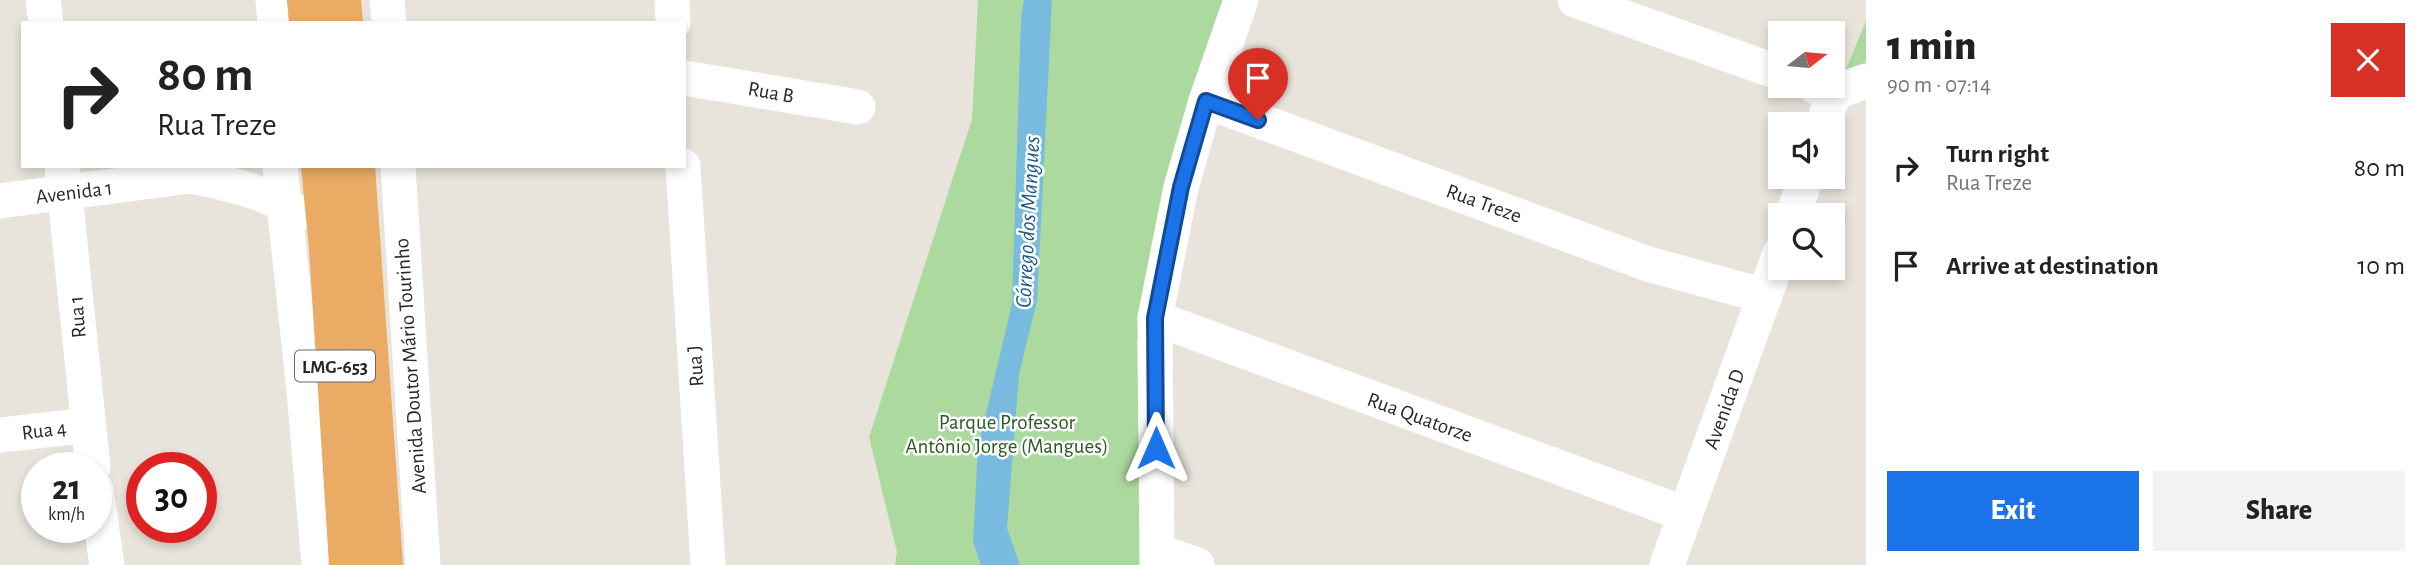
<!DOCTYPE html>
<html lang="en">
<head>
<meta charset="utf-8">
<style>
	body { margin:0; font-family:"Alegreya Sans",sans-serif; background:#f2f2f2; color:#222; height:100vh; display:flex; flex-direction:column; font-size:26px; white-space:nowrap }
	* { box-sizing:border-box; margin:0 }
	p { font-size:23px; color:#767676 }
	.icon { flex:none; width:38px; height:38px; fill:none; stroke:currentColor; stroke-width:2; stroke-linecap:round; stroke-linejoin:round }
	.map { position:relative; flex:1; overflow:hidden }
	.side { display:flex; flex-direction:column; background:#fff; width:560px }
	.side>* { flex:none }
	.guide { position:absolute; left:21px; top:21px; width:665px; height:147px; border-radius:0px; box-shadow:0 4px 10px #0003; background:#fff; color:#222; overflow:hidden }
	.needle { width:46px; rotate:74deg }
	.buttons { position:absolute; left:1768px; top:21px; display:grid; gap:14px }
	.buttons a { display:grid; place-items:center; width:77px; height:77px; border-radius:0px; background:#fff; box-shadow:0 4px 10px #0003; font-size:35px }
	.speed { position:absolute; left:21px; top:452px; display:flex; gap:14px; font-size:35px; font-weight:700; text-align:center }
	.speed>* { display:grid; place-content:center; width:91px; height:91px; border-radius:50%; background:#fff; box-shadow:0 4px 10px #0003; line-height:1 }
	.speed small { font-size:18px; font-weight:400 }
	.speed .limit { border:10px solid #d22; background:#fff; color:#111 }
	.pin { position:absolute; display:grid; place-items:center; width:60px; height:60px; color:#fff; margin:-72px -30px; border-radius:50% 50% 50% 0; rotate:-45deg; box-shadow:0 0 7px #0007 }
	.pin .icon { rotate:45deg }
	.me { position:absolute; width:77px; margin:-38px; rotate:0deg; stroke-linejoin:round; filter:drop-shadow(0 0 5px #0008) }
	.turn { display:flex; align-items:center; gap:24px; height:147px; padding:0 21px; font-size:32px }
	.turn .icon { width:91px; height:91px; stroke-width:2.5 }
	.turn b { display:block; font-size:49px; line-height:60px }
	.round { display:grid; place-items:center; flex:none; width:74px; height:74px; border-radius:0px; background:#f2f2f2 }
	.summary { display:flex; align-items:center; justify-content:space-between; height:119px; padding:0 21px }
	h1 { font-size:42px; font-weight:800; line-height:52px }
	.button { display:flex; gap:14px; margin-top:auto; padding:14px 21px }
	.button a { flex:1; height:80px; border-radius:0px; background:#1a73e8; color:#fff; font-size:28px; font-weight:800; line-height:80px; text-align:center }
	.button a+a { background:#f2f2f2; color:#222 }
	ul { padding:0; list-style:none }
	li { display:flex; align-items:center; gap:21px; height:98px; padding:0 21px }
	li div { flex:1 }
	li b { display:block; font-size:26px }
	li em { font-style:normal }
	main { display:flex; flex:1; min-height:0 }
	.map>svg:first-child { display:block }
	.green { fill:#acd99d }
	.water { fill:#79badf }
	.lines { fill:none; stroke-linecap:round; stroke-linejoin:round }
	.minor { stroke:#fff; stroke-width:35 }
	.highway { stroke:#eaab64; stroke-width:38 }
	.route-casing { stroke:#114b97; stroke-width:18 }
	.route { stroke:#1a73e8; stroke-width:12 }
	.labels { text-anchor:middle; stroke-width:5; stroke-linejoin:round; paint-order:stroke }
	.shield { fill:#fff; stroke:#686868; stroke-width:2 }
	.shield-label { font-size:19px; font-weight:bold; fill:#282828 }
	.street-label { font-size:21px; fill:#282828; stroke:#fff }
	.park-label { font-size:21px; fill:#285b21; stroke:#fff }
	.water-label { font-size:23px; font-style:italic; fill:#1d5887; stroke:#fff }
</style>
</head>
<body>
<main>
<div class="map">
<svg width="1866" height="565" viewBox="0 0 1866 565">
	<rect width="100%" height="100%" fill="#e8e4db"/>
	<g class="green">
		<polygon points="978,0 1253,0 1137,342 1141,565 895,565 897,552 869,437 972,119"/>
		<polygon points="1866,21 1866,66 1846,69"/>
	</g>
	<polygon class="water" points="1024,0 1052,0 1037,301 1019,374 1007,528 1020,565 981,565 973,542 978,447 1012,304 1021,18"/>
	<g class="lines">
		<g class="minor">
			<polyline points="43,0 46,23"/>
			<polyline points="273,0 275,23"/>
			<polyline points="387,0 389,23"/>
			<polyline points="672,0 673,23"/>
			<polyline points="1575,0 1780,73"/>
			<polyline points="684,78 858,107"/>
			<polyline points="1814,86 1834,93 1866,81"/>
			<polyline points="1206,101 1648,264 1765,296"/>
			<polyline points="1823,124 1834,93"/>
			<polyline points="62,166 93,467"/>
			<polyline points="280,166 304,391 319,565"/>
			<polyline points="398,166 423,565"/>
			<polyline points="683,166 708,565"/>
			<path d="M190,176C228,183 266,192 299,213"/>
			<polyline points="0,201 190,176 212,166"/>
			<polyline points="1793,215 1806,177"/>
			<polyline points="1155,318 1685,514"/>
			<polyline points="0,435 88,425"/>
			<polyline points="96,489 107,565"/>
			<polyline points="1157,551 1197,565"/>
			<polyline points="1157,565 1155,318 1181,187 1206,101 1241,0"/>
			<polyline points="1667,565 1780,253"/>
		</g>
		<g class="highway">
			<polyline points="306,0 308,23"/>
			<polyline points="342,0 344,23"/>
			<polyline points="320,166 328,248 348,565"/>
			<polyline points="356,166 384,565"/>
		</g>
	</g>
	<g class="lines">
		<defs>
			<polyline id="route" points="1156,448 1155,318 1181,187 1206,101 1258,120"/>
		</defs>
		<use href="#route" class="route-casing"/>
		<use href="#route" class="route"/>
	</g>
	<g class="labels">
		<rect class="shield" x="295" y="350.5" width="80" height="31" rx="5"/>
		<g class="shield-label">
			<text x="335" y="373">LMG-653</text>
		</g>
		<g class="street-label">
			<text transform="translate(771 92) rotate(10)" y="7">Rua B</text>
			<text transform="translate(74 192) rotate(-7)" y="7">Avenida 1</text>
			<text transform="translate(1484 203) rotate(20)" y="7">Rua Treze</text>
			<text transform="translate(77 317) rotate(-95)" y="7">Rua 1</text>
			<text transform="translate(410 366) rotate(-94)" y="7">Avenida Doutor Mário Tourinho</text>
			<text transform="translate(695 366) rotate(-94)" y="7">Rua J</text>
			<text transform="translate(1724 409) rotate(-70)" y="7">Avenida D</text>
			<text transform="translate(1420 417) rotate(20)" y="7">Rua Quatorze</text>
			<text transform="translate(44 430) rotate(-7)" y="7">Rua 4</text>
		</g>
		<g class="park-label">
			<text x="1007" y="429">Parque Professor<tspan x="1007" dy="24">Antônio Jorge (Mangues)</tspan></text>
		</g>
		<g class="water-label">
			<text transform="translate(1027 222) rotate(-87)" y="8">Córrego dos Mangues</text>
		</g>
	</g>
</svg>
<div class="buttons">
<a><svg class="needle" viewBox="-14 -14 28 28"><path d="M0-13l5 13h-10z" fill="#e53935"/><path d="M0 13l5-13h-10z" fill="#767676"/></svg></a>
<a><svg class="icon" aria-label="sound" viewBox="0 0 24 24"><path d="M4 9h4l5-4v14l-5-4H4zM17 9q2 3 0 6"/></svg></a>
<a><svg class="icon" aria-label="search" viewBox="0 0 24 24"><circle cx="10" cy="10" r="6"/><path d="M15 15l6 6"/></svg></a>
</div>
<div class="speed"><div>21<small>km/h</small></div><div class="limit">30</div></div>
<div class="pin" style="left:1258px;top:120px;background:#d93025"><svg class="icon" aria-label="arrive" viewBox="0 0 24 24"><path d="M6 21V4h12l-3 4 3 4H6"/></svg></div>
<svg class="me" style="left:1156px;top:448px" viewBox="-20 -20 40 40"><path d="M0-17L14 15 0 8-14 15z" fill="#1a73e8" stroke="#fff" stroke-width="4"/></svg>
<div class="guide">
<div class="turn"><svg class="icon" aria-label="right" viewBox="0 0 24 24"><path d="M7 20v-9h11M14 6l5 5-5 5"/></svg><div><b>80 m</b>Rua Treze</div></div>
</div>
</div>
<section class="side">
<div class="summary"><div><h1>1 min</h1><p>90 m · 07:14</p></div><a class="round" style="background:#d93025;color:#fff"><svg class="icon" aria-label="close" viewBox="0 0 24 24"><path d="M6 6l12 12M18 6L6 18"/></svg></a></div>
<ul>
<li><svg class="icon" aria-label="right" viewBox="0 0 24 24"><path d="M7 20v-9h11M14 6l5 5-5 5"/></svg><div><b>Turn right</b><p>Rua Treze</p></div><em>80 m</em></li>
<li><svg class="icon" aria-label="arrive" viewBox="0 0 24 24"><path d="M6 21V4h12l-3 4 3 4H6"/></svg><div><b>Arrive at destination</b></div><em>10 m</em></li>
</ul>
<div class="button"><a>Exit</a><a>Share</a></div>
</section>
</main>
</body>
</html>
